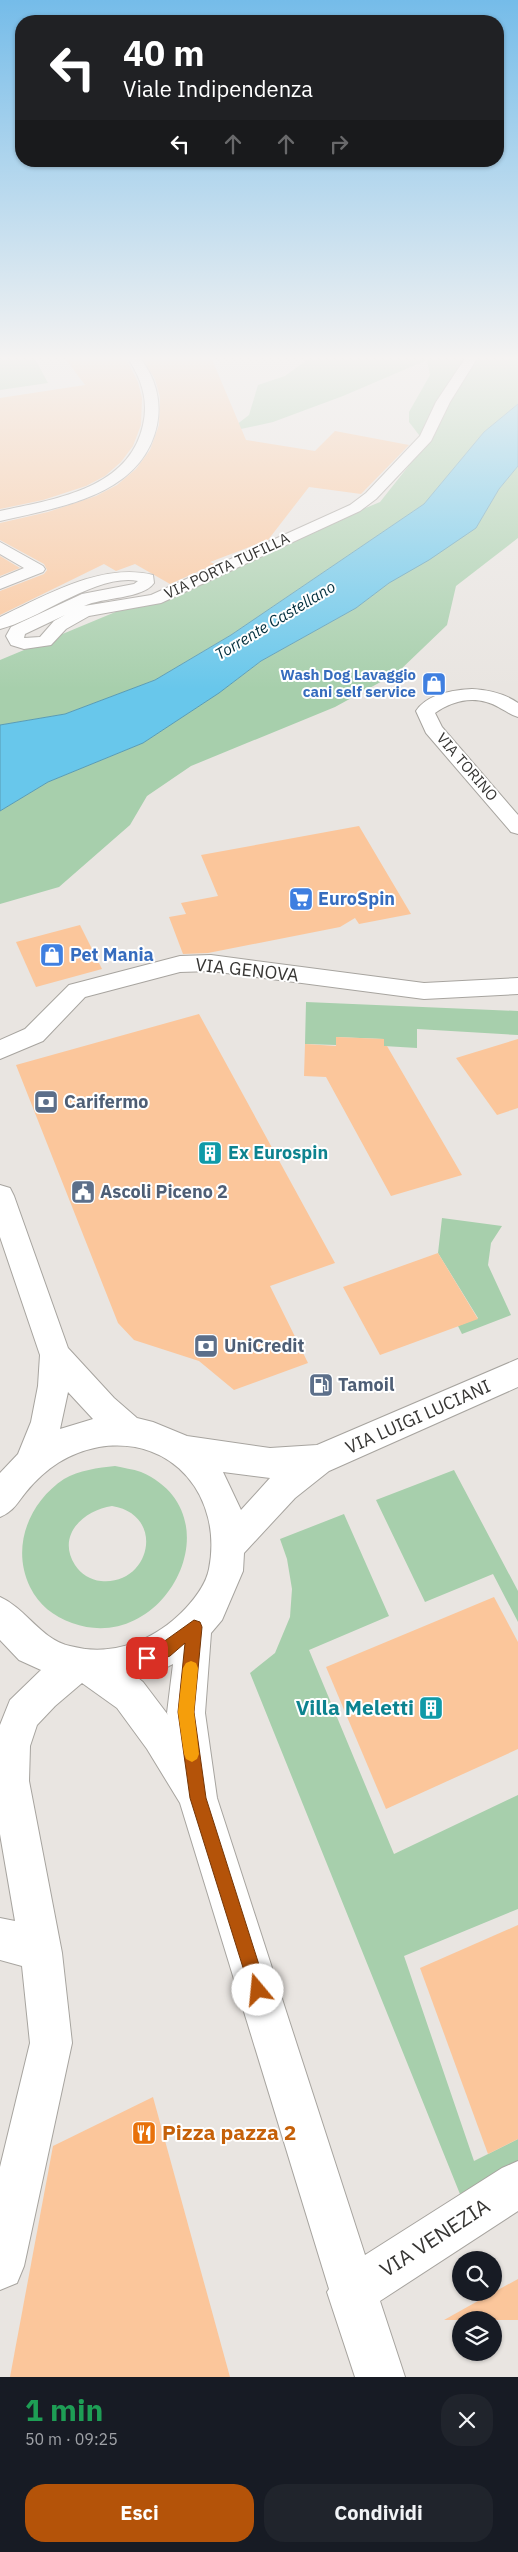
<!DOCTYPE html>
<html lang="it">
<head>
<meta charset="utf-8">
<style>
	body { margin:0; font-family:"IBM Plex Sans",sans-serif; background:#20242c; color:#f1f3f6; height:100vh; display:flex; flex-direction:column; font-size:19px; white-space:nowrap }
	* { box-sizing:border-box; margin:0 }
	p { font-size:16px; color:#9ea1a6 }
	.icon { flex:none; width:28px; height:28px; fill:none; stroke:currentColor; stroke-width:2; stroke-linecap:round; stroke-linejoin:round }
	.map { position:relative; height:2377px; overflow:hidden }
	.panel { display:flex; flex-direction:column; background:#171b24; flex:1 }
	.panel>* { flex:none }
	.banner { position:absolute; left:15px; top:15px; width:489px; height:152px; border-radius:20px; box-shadow:0 1px 4px #0004; background:#202124; color:#fff; overflow:hidden }
	.buttons { position:absolute; left:452px; top:2251px; display:grid; gap:10px }
	.buttons a { display:grid; place-items:center; width:50px; height:50px; border-radius:50%; background:#171b24; box-shadow:0 1px 4px #0004; font-size:25px }
	.pin { position:absolute; display:grid; place-items:center; width:42px; height:42px; color:#fff; margin:-21px; border-radius:10px; box-shadow:0 2px 8px #0006 }
	.me { position:absolute; width:55px; margin:-28px; rotate:343deg; stroke-linejoin:round; filter:drop-shadow(0 0 4px #0008) }
	.turn { display:flex; align-items:center; gap:18px; height:105px; padding:0 25px; font-size:22px }
	.turn .icon { width:65px; height:65px; stroke-width:2.5 }
	.turn b { display:block; font-size:35px; line-height:42px }
	.lanes { display:flex; align-items:center; height:48px; padding:0 25px; background:#0003; justify-content:center; gap:25px; direction:ltr }
	.lanes .off { opacity:.35 }
	.round { display:grid; place-items:center; flex:none; width:52px; height:52px; border-radius:20px; background:#20242c }
	.headline { display:flex; align-items:center; justify-content:space-between; height:85px; padding:0 25px }
	h1 { font-size:30px; font-weight:700; line-height:38px; color:#1e9e55 }
	.action { display:flex; gap:10px; margin-top:auto; padding:10px 25px }
	.action a { flex:1; height:58px; border-radius:20px; background:#b45309; color:#fff; font-size:20px; font-weight:700; line-height:58px; text-align:center }
	.action a+a { background:#20242c; color:#f1f3f6 }
	.map>svg:first-child { display:block }
	.green { fill:#a7cfac; fill-rule:evenodd }
	.water { fill:#68c7eb; stroke:#599cb4 }
	.building { fill:#fbc69b }
	.lines { fill:none; stroke-linecap:round; stroke-linejoin:round }
	.minor-casing { stroke:#a7a49f; stroke-width:2 }
	.minor { fill:#fff; fill-rule:evenodd }
	.route { fill:#b45309; stroke:#753606 }
	.slow { fill:#f59e0b }
	.labels { text-anchor:middle; stroke-width:4; stroke-linejoin:round; paint-order:stroke }
	.far-street-label { font-size:15px; fill:#373634; stroke:#fff }
	.far-shop-label { font-size:15px; font-weight:bold; fill:#366cbe; stroke:#fff; text-anchor:end }
	.far-water-label { font-size:16px; font-style:italic; fill:#002e3d; stroke:#fff }
	.shop-label { font-size:18px; font-weight:bold; fill:#366cbe; stroke:#fff; text-anchor:start }
	.street-label { font-size:18px; fill:#373634; stroke:#fff }
	.service-label { font-size:18px; font-weight:bold; fill:#4e5e75; stroke:#fff; text-anchor:start }
	.culture-label { font-size:18px; font-weight:bold; fill:#0d838f; stroke:#fff; text-anchor:start }
	.near-culture-label { font-size:21px; font-weight:bold; fill:#0d838f; stroke:#fff; text-anchor:end }
	.near-food-label { font-size:21px; font-weight:bold; fill:#c56008; stroke:#fff; text-anchor:start }
	.near-street-label { font-size:21px; fill:#373634; stroke:#fff }
</style>
</head>
<body>
<div class="map">
<svg width="518" height="2377" viewBox="0 0 518 2377">
	<rect width="100%" height="100%" fill="#e9e5e1"/>
	<g class="green">
		<polygon points="0,357 34,357 48,383 0,390"/>
		<polygon points="311,357 518,357 518,404 484,432 424,504 231,635 155,680 65,714 0,725 0,660 380,502 426,444 409,422 409,412 430,375 427,360 343,396 273,422 227,432 249,415 258,385 285,376"/>
		<polygon points="518,466 518,538 456,586 447,625 397,673 335,707 191,766 147,796 130,825 59,887 0,904 0,811 48,782 143,743 219,693 261,661 356,608 389,583 476,528 499,489"/>
		<polygon points="306,1002 518,1011 518,1035 417,1029 417,1048 384,1046 384,1039 336,1037 336,1045 305,1044"/>
		<polygon points="442,1218 502,1226 491,1243 488,1265 511,1315 462,1334 458,1326 478,1318 438,1253"/>
		<path d="M115,1466C123,1468 133,1469 141,1472C238,1514 165,1657 72,1623C53,1616 39,1605 30,1587C11,1548 28,1503 64,1479C79,1470 98,1468 115,1466ZM112,1506C167,1515 150,1586 101,1581C90,1580 81,1574 75,1565C56,1535 84,1510 112,1506Z"/>
		<polygon points="454,1470 518,1591 518,1622 493,1574 425,1602 376,1500"/>
		<polygon points="344,1514 389,1616 309,1650 394,1854 518,1795 518,1909 404,1956 474,2161 518,2139 518,2165 462,2199 250,1673 275,1653 290,1617 292,1589 287,1559 280,1539"/>
	</g>
	<polygon class="water" points="518,404 518,466 499,489 476,528 429,560 389,583 356,608 261,661 219,693 143,743 48,782 0,811 0,725 65,714 155,680 231,635 424,504 484,432"/>
	<g class="building">
		<polygon points="64,357 125,357 138,382 142,398 141,425 133,446 121,462 105,476 86,486 43,500 0,509 0,398 85,385"/>
		<polygon points="141,357 211,357 246,440 315,451 335,431 409,445 361,494 309,487 268,540 210,562 215,564 170,584 135,564 116,571 104,564 0,615 0,591 44,574 47,570 44,564 0,540 0,523 48,512 96,496 117,485 136,469 150,450 159,425 160,397 155,379"/>
		<polygon points="0,556 20,568 0,576"/>
		<polygon points="359,826 411,914 359,924 355,918 340,927 208,953 183,954 169,917 186,914 181,903 218,896 201,855"/>
		<polygon points="80,925 102,969 36,987 16,942"/>
		<polygon points="199,1014 335,1263 270,1286 308,1363 234,1390 199,1361 134,1340 118,1323 16,1065"/>
		<polygon points="336,1037 384,1039 384,1046 387,1046 462,1175 391,1196 326,1077 304,1076 305,1044 336,1046"/>
		<polygon points="518,1039 518,1108 497,1115 456,1058"/>
		<polygon points="438,1253 478,1319 380,1355 343,1287"/>
		<polygon points="494,1597 518,1642 518,1749 386,1809 326,1667"/>
		<polygon points="518,1925 518,2139 488,2154 420,1968"/>
		<polygon points="153,2097 230,2377 10,2377 53,2146"/>
		<polygon points="518,2279 518,2320 444,2320 494,2292"/>
	</g>
	<g class="lines">
		<defs>
			<g id="minor">
				<path d="M127,357H139C155,376 162,400 157,425C142,496 60,507 0,521V511C55,499 129,489 143,425C149,399 141,378 127,357Z"/>
				<path d="M466,357H478L450,402L431,441L376,499L360,511L161,603L89,616L66,629L51,645L24,649L11,645L6,636L11,627L82,594L134,584L138,581C97,573 39,620 0,629V617C45,596 102,562 153,575L154,583C143,599 103,597 84,606L151,595L350,505L366,493L420,436L436,402ZM65,615L54,621L40,637L24,638L25,634Z"/>
				<polygon points="0,542 43,566 45,569 43,572 0,589 0,578 24,568 0,554"/>
				<path d="M472,689C488,690 504,693 518,703V717C511,715 506,711 500,708C478,695 455,699 435,713L442,727L518,815V834L511,832L426,733L416,711C427,694 453,690 472,689Z"/>
				<polygon points="211,955 424,983 518,978 518,994 424,999 211,971 180,972 85,997 43,1041 0,1059 0,1040 25,1029 69,985 180,956"/>
				<path d="M0,1185L10,1188L14,1196L68,1348L114,1398L137,1418L153,1422L187,1436L270,1448L317,1445L518,1359V1387L329,1471L295,1498L244,1553L243,1571L222,1620L211,1633L205,1713L217,1798L365,2255L502,2168L518,2161V2211L380,2301L405,2377H355L327,2292L329,2289L180,1803L147,1749L117,1708L82,1683L55,1706L37,1725L30,1746L29,1781L62,1953L72,2043L24,2266L17,2283L0,2290V2167L30,2043L22,1966L0,1960V1918L15,1921L0,1834V1725L10,1700L41,1670L19,1660L0,1640V1597C27,1609 40,1639 70,1646C114,1658 157,1639 186,1608C196,1597 206,1584 209,1569C223,1498 174,1435 99,1447C68,1453 46,1468 26,1492C17,1503 14,1511 0,1517V1473L18,1454L31,1422L38,1386L40,1355L0,1237ZM68,1392L93,1419L60,1429ZM223,1472L270,1478L241,1510ZM173,1664L167,1713L168,1715L143,1682L138,1678L161,1670Z"/>
			</g>
		</defs>
		<use href="#minor" class="minor-casing"/>
		<use href="#minor" class="minor"/>
	</g>
	<linearGradient id="sky" x2="0" y2="1"><stop stop-color="#75bce9"/><stop offset="0.52" stop-color="#f5f3f2"/><stop offset="1" stop-color="#f5f3f2" stop-opacity="0"/></linearGradient>
	<rect width="518" height="689" fill="url(#sky)"/>
	<polygon class="route" points="194,1620 200,1622 202,1627 194,1712 206,1798 267,1990 265,1996 258,1999 252,1996 250,1990 190,1798 178,1712 185,1643 170,1656 147,1665 142,1663 140,1658 142,1653 159,1645"/>
	<polygon class="slow" points="191,1661 196,1663 198,1668 194,1712 199,1754 197,1759 192,1762 186,1759 184,1754 178,1712 183,1668 186,1663"/>
	<defs>
		<symbol id="shop-square" viewBox="-11 -11 22 22"><rect x="-9" y="-9" width="18" height="18" rx="4" fill="#3f7fe0" stroke="#fff"/><path d="M-5-2.5h2.3a2.7 3.5 0 0 1 5.4 0H5L5.5 6h-11ZM-1.5-2.5h3a1.5 2.3 0 0 0-3 0Z" fill="#fff"/></symbol>
		<symbol id="supermarket-square" viewBox="-11 -11 22 22"><rect x="-9" y="-9" width="18" height="18" rx="4" fill="#3f7fe0" stroke="#fff"/><path d="M-6-5.5h2.5l.6 2H6L4.5 2H-2.5L-4.4-4H-6ZM-1.5 3.2a1.3 1.3 0 1 0 .1 0ZM3 3.2a1.3 1.3 0 1 0 .1 0Z" fill="#fff"/></symbol>
		<symbol id="bank-square" viewBox="-11 -11 22 22"><rect x="-9" y="-9" width="18" height="18" rx="4" fill="#5c6f8a" stroke="#fff"/><path d="M-6-4H6V4H-6ZM0-2.3a2.3 2.3 0 1 0 0 4.6a2.3 2.3 0 1 0 0-4.6Z" fill="#fff"/></symbol>
		<symbol id="building-square" viewBox="-11 -11 22 22"><rect x="-9" y="-9" width="18" height="18" rx="4" fill="#0f9aa8" stroke="#fff"/><path d="M-4-6H4V6H1V3H-1V6H-4ZM-2.5-4.3h1.7v1.8h-1.7ZM.8-4.3h1.7v1.8H.8ZM-2.5-1h1.7V.8h-1.7ZM.8-1h1.7V.8H.8Z" fill="#fff"/></symbol>
		<symbol id="civic-square" viewBox="-11 -11 22 22"><rect x="-9" y="-9" width="18" height="18" rx="4" fill="#5c6f8a" stroke="#fff"/><path d="M-.6-6.5H3V-4.5H.6V-3L4-1V1h2V6H-6V1h2V-1L-.6-3ZM-1.2 2.5V6h2.4V2.5Z" fill="#fff"/></symbol>
		<symbol id="fuel-square" viewBox="-11 -11 22 22"><rect x="-9" y="-9" width="18" height="18" rx="4" fill="#5c6f8a" stroke="#fff"/><path d="M-5.5-6h7V0h2V4h1.3V-2.5L3-4.5l.8-.8L6-3V5H2.5V1h-1V6h-7ZM-4.2-4.7v3.2H.2V-4.7Z" fill="#fff"/></symbol>
		<symbol id="restaurant-square" viewBox="-11 -11 22 22"><rect x="-9" y="-9" width="18" height="18" rx="4" fill="#e8710a" stroke="#fff"/><path d="M-5-6h1v4h1v-4h1v4h1v-4h1v5L-1.5 .5V6h-2V.5L-5-1ZM5-6V6H3V1.5H1.5Q1.5-4 5-6Z" fill="#fff"/></symbol>
	</defs>
	<g fill-rule="evenodd">
		<use href="#shop-square" x="420" y="670" width="28" height="28"/>
		<use href="#supermarket-square" x="287" y="885" width="28" height="28"/>
		<use href="#shop-square" x="38" y="941" width="28" height="28"/>
		<use href="#bank-square" x="32" y="1088" width="28" height="28"/>
		<use href="#building-square" x="196" y="1139" width="28" height="28"/>
		<use href="#civic-square" x="69" y="1178" width="28" height="28"/>
		<use href="#bank-square" x="192" y="1332" width="28" height="28"/>
		<use href="#fuel-square" x="307" y="1371" width="28" height="28"/>
		<use href="#building-square" x="417" y="1694" width="28" height="28"/>
		<use href="#restaurant-square" x="130" y="2119" width="28" height="28"/>
	</g>
	<g class="labels">
		<g class="far-street-label">
			<text transform="translate(227 566) rotate(-25)" y="5">VIA PORTA TUFILLA</text>
			<text transform="translate(467 767) rotate(49)" y="5">VIA TORINO</text>
		</g>
		<g class="far-shop-label">
			<text x="416" y="680">Wash Dog Lavaggio<tspan x="416" dy="17">cani self service</tspan></text>
		</g>
		<g class="far-water-label">
			<text transform="translate(275 620) rotate(-31)" y="6">Torrente Castellano</text>
		</g>
		<g class="shop-label">
			<text x="318" y="905">EuroSpin</text>
			<text x="70" y="961">Pet Mania</text>
		</g>
		<g class="street-label">
			<text transform="translate(247 970) rotate(6)" y="6">VIA GENOVA</text>
			<text transform="translate(418 1417) rotate(-24)" y="6">VIA LUIGI LUCIANI</text>
		</g>
		<g class="service-label">
			<text x="64" y="1108">Carifermo</text>
			<text x="100" y="1198">Ascoli Piceno 2</text>
			<text x="224" y="1352">UniCredit</text>
			<text x="338" y="1391">Tamoil</text>
		</g>
		<g class="culture-label">
			<text x="228" y="1159">Ex Eurospin</text>
		</g>
		<g class="near-culture-label">
			<text x="414" y="1715">Villa Meletti</text>
		</g>
		<g class="near-food-label">
			<text x="162" y="2140">Pizza pazza 2</text>
		</g>
		<g class="near-street-label">
			<text transform="translate(435 2238) rotate(-33)" y="7">VIA VENEZIA</text>
		</g>
	</g>
</svg>
<div class="buttons">
<a><svg class="icon" aria-label="search" viewBox="0 0 24 24"><circle cx="10" cy="10" r="6"/><path d="M15 15l6 6"/></svg></a>
<a><svg class="icon" aria-label="layers" viewBox="0 0 24 24"><path d="M12 4l9 5-9 5-9-5zM3 14l9 5 9-5"/></svg></a>
</div>
<div class="pin" style="left:147px;top:1658px;background:#d93025"><svg class="icon" aria-label="arrive" viewBox="0 0 24 24"><path d="M6 21V4h12l-3 4 3 4H6"/></svg></div>
<svg class="me" style="left:258px;top:1990px" viewBox="-20 -20 40 40"><circle r="19" fill="#fff"/><path d="M0-13L10 11 0 6-10 11z" fill="#b45309"/></svg>
<div class="banner">
<div class="turn"><svg class="icon" aria-label="left" viewBox="0 0 24 24"><path d="M17 20v-9H6M10 6l-5 5 5 5"/></svg><div><b>40 m</b>Viale Indipendenza</div></div>
<div class="lanes"><svg class="icon" aria-label="left" viewBox="0 0 24 24"><path d="M17 20v-9H6M10 6l-5 5 5 5"/></svg><svg class="icon off" aria-label="ahead" viewBox="0 0 24 24"><path d="M12 20V5M6 11l6-6 6 6"/></svg><svg class="icon off" aria-label="ahead" viewBox="0 0 24 24"><path d="M12 20V5M6 11l6-6 6 6"/></svg><svg class="icon off" aria-label="right" viewBox="0 0 24 24"><path d="M7 20v-9h11M14 6l5 5-5 5"/></svg></div>
</div>
</div>
<section class="panel">
<div class="headline"><div><h1>1 min</h1><p>50 m · 09:25</p></div><a class="round"><svg class="icon" aria-label="close" viewBox="0 0 24 24"><path d="M6 6l12 12M18 6L6 18"/></svg></a></div>
<div class="action"><a>Esci</a><a>Condividi</a></div>
</section>
</body>
</html>
